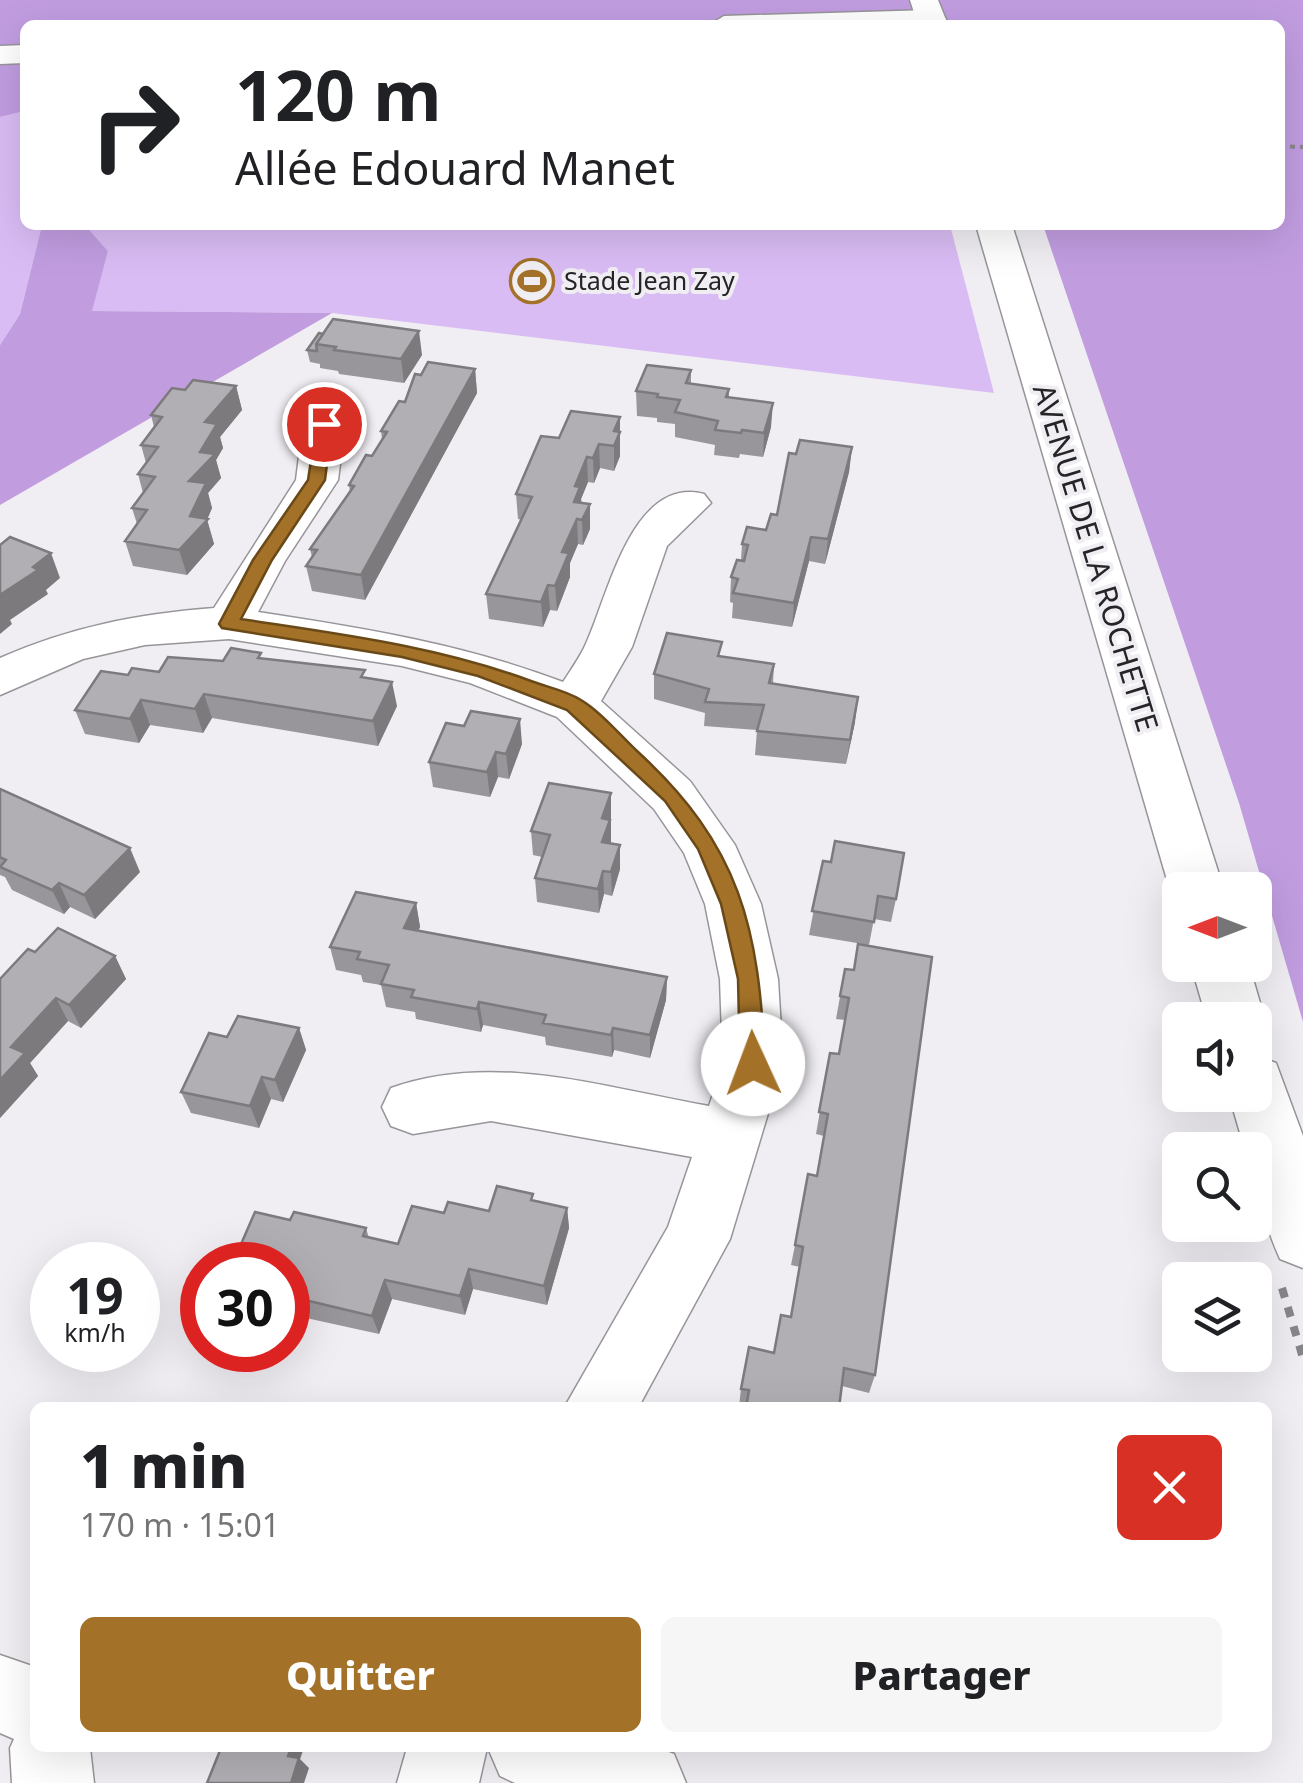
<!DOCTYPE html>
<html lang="fr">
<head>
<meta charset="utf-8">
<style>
	body { margin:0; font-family:"Noto Sans",sans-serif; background:#f6f6f6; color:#202124; height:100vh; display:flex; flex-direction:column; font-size:38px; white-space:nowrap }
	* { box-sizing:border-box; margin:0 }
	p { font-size:32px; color:#757577 }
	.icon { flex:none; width:55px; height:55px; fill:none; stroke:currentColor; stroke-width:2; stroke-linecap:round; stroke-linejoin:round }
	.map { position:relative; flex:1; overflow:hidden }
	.panel { position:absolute; left:30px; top:1402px; width:1242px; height:350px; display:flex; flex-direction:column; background:#fff; border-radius:15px; box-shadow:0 10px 40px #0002 }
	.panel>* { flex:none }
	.guide { position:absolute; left:20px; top:20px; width:1265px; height:210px; border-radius:15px; box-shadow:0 10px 40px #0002; background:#fff; color:#202124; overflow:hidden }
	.needle { width:65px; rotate:270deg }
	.tools { position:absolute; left:1162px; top:872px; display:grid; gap:20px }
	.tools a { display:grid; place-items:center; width:110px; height:110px; border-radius:15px; background:#fff; box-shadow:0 10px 40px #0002; font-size:50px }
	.speed { position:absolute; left:30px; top:1242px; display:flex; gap:20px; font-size:50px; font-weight:700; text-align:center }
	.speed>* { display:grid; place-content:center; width:130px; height:130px; border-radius:50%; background:#fff; box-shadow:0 10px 40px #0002; line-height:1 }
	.speed small { font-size:25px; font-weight:400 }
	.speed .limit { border:15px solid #d22; background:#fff; color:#111 }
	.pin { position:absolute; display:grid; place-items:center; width:85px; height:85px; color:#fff; margin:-42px; border:5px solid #fff; border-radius:50%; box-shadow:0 2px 10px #0007 }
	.me { position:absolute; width:110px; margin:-55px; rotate:358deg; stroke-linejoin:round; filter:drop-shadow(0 0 8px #0008) }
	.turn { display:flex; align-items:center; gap:35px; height:210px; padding:0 50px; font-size:45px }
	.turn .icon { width:130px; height:130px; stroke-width:2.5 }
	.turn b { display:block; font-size:70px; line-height:85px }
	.round { display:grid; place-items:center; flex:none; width:105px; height:105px; border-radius:15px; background:#f6f6f6 }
	.overview { display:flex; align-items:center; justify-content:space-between; height:170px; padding:0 50px }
	h1 { font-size:60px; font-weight:800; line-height:75px }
	.action { display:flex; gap:20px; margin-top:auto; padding:20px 50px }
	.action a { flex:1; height:115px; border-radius:15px; background:#a37127; color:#fff; font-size:40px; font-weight:800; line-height:115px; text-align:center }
	.action a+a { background:#f6f6f6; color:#202124 }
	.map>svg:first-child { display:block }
	.green { fill:#d9bcf4 }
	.forest { fill:#c19de0 }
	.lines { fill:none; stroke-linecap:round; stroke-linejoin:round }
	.minor-casing { stroke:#979599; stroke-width:3 }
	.major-casing { stroke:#979599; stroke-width:3 }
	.path-far1 { stroke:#88868a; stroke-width:4; stroke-dasharray:5 5; stroke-linecap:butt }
	.path { stroke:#88868a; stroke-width:8; stroke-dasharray:10 10; stroke-linecap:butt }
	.minor { fill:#fff; fill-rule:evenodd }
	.major { fill:#fff; fill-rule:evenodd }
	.wall { fill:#99969b }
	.shaded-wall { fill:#7d7a7e }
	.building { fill:#b2afb4; stroke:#7d7a7e; stroke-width:2.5 }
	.route { fill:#a37127; stroke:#6a4919; stroke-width:2.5 }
	.labels { text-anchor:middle; stroke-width:8; stroke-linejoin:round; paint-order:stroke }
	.far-poi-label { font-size:25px; fill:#252426; stroke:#f0eef3; text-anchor:start }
	.street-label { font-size:30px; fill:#252426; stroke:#f0eef3 }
</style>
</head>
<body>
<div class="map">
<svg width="1303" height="1783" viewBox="0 0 1303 1783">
	<rect width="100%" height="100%" fill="#f0eef3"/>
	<g class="green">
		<polygon points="25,111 25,225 42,225 20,314 0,345 0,117"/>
		<polygon points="85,225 950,225 994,393 332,313 91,311 108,251"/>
	</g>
	<g class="forest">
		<polygon points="0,0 1303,0 1303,1022 1239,803 1043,225 1280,225 1280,25 25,25 25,45 0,46"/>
		<polygon points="25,59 25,111 0,117 0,60"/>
		<polygon points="42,225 85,225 108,251 92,311 332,313 0,505 0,345 20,314"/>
	</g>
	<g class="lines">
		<defs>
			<g id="minor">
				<polygon points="931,10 941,13 946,19 941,25 709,25 724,16"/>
				<polygon points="25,45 25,63 0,64 0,46"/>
				<path d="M324,412L339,415L345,424L338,480L285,561L258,612C363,628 463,644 563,682C570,671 578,660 584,648C607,602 630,475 704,494L711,503L667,546L632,647L601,701L690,781L735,845L761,904L778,979L783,1064L730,1239L638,1408H564L668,1227L692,1157L491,1121L413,1134L391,1126L382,1107L391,1088C494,1051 605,1088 709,1106L723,1064L720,979L705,904L684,853L654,809L557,717L470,683L402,666L229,639L145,645L83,659L0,695V658C70,627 137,614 214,608L296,480L303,424L309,415Z"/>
				<polygon points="0,1655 35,1667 35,1748 90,1748 94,1783 12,1783 10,1748 14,1739 0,1733"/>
				<polygon points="407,1748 487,1748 479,1783 397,1783"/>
				<polygon points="488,1748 658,1748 674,1754 686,1783 515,1783 500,1776"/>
			</g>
			<g id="major">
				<polygon points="910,0 938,0 948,25 918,25"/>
				<polygon points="976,225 1012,225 1224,890 1180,890 1180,906 1170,890"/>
				<polygon points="1191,965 1249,965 1265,1020 1257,1037 1255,1020 1207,1020"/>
				<path d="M1255,1055L1276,1063L1303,1136V1268L1280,1259C1264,1223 1255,1189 1255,1150H1245L1229,1095H1255Z"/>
			</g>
		</defs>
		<use href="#minor" class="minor-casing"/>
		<use href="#major" class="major-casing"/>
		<polyline class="path-far1" points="1280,146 1303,147"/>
		<polyline class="path" points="1282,1288 1303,1358"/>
		<use href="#minor" class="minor"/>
		<use href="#major" class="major"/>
	</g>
	<g class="wall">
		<polygon points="319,333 422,355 404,383 339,374 338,371 320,368 320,364 310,362 307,350"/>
		<polygon points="475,369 477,393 365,600 312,591 306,566 312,557 310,549 350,492 349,485 372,456 382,439 381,431 405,402 421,375"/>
		<polygon points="691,370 691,384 729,389 729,397 771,427 763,457 740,454 739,458 714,455 715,445 675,437 675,424 657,422 657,418 637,416 636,391"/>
		<polygon points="236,386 242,410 220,437 223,448 216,460 221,478 208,493 212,508 207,519 214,544 187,575 133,566 125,541 137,524 132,508 143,493 138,474 146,463 141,445 154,427 151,415 185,390"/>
		<polygon points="620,417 620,456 614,471 600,468 594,483 588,482 581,499 590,529 583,545 578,544 570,563 570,577 557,611 550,610 543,627 489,619 486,594 522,520 518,519 516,494 559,438"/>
		<polygon points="852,447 849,472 825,564 809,561 792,627 732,618 733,603 730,602 731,577 741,560 742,544 766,530 777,515 796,454"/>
		<polygon points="721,656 774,664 773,684 855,722 846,764 755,755 757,730 704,726 705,713 654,699 654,674"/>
		<polygon points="262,658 366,678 397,706 378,746 212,718 203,733 150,725 139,743 85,734 75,710 128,675 223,661"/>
		<polygon points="522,744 509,779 498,777 490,797 433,787 429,762"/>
		<polygon points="0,789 140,872 95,919 70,907 64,914 12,890 5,877 0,875"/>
		<polygon points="611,793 611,844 620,845 620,869 612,896 604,894 599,913 537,902 535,878 542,857 533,855 531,831"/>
		<polygon points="823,861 896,899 891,922 874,919 869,945 809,935"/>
		<polygon points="416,903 420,927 418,931 667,977 666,1000 650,1058 614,1050 612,1057 546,1045 545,1037 483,1025 481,1032 416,1019 415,1012 386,1007 381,985 363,982 361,975 336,970 330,947"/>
		<polygon points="35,952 115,956 126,979 81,1028 68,1021 30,1063 38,1076 0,1118"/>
		<polygon points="845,969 854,970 875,1375 869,1393 842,1386 839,1408 739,1406 741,1389 774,1353 791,1317 800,1267 791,1265 795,1245 817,1176 824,1136 816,1134 830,1053 839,1054 845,1020 836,1019"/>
		<polygon points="299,1028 306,1050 283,1102 271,1099 259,1128 191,1113 181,1092 227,1037"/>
		<polygon points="534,1201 567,1208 569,1228 547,1305 473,1289 465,1315 392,1299 379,1334 288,1314 288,1265 290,1220 366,1228 369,1238 398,1244 444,1213 489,1211"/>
	</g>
	<g class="shaded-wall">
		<polygon points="419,331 422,355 404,383 401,359"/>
		<polygon points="475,369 477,393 365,600 361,575"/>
		<polygon points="236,386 242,410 220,437 223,448 216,460 221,478 208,493 212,508 207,520 214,544 187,575 179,550 190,516 189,481 200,452 205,422"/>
		<polygon points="773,403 771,427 763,457 764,433"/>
		<polygon points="620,417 620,456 614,471 614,431"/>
		<polygon points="599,444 600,468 594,483 593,458"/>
		<polygon points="852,447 849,472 825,564 828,539"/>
		<polygon points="587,457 588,482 581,499 581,511 577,519 578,544 570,563 570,577 557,611 555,586 575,486"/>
		<polygon points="590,504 590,529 583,545 582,520"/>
		<polygon points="811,537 809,561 792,627 794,603"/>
		<polygon points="51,553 60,578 46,590 48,594 10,620 12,624 0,634 0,595"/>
		<polygon points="548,585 550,610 543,627 541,602"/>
		<polygon points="392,682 397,706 378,746 373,721"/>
		<polygon points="204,694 212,718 203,733 195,709"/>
		<polygon points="858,697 855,722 846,764 850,740"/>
		<polygon points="141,700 150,725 139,743 130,719"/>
		<polygon points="520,719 522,744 509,779 506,754"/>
		<polygon points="496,752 498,777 490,797 487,772"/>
		<polygon points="611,793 611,844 603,866 602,818"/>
		<polygon points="620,845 620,869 612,896 611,872"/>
		<polygon points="130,848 140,872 95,919 84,895"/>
		<polygon points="603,871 604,894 599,913 598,889"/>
		<polygon points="59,883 70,907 64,914 52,890"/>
		<polygon points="416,903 420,927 409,951 404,928"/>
		<polygon points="115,956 126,979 81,1028 69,1005"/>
		<polygon points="667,977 666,1000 650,1058 650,1035"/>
		<polygon points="56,998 68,1021 30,1063 38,1076 0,1118 0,1080 11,1047"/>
		<polygon points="479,1002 483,1025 481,1032 477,1009"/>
		<polygon points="299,1028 306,1050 283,1102 275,1080"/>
		<polygon points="613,1028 614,1050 612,1057 611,1035"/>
		<polygon points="262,1077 271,1099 259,1128 250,1106"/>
		<polygon points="567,1208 569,1228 547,1305 544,1286"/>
		<polygon points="469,1269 473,1289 465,1315 460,1296"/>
		<polygon points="385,1280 392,1299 379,1334 372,1316"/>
		<polygon points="291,1748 304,1748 300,1759 309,1768 304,1783 291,1783 288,1756"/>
	</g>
	<g class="building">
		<polygon points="333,319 419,331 401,359 334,350 336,347 316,344"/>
		<polygon points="319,333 323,334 316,344 317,351 307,350"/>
		<polygon points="428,362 475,369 361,575 306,566 317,550 310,549 354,486 349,485 366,455 372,456 387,432 381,431 399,401 405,402 415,374 421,375"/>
		<polygon points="647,365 691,370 686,383 729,389 726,397 773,403 764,433 742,430 741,433 715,430 718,421 675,412 680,400 657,397 658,394 636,391"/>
		<polygon points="193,380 236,386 205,422 217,424 200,452 215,454 189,481 206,483 190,516 208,519 179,550 125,541 147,510 132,508 155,477 138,474 158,447 141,445 162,417 151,415 172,388 185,390"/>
		<polygon points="571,411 620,417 614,431 620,432 614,446 599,444 593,458 587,457 575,486 580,487 574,502 590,504 582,520 577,519 562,552 569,553 555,586 548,585 541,602 486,594 532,497 516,494 541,436 559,438"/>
		<polygon points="800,440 852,447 828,539 811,537 794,603 733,593 738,579 731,577 737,560 744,561 748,545 742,544 747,527 766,530 771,514 777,515 789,453 796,454"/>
		<polygon points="10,537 51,553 33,567 38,570 0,595 0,545"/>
		<polygon points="667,633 722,642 718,656 774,664 769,683 858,697 850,740 757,731 764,705 705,702 709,689 654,674"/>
		<polygon points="231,648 261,653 258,658 365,670 361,677 392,682 373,721 204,694 195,709 141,700 130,719 75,710 101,671 128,675 132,668 159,672 168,657 223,661"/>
		<polygon points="471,711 520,719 506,754 496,752 487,772 429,762 446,723 464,726"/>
		<polygon points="549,783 611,793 602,818 610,820 602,842 620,845 611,872 603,871 598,889 535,878 550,835 531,831"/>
		<polygon points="0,789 130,848 84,895 59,883 52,890 0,867 6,860 0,857"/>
		<polygon points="835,841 904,853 896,899 878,896 874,922 812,911 823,861 831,862"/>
		<polygon points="356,892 416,903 404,928 667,977 650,1035 613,1028 611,1035 543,1023 546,1015 479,1002 477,1009 411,997 414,990 381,984 389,965 357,959 360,952 330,947"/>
		<polygon points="58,928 115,956 69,1005 56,998 11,1047 25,1053 0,1080 0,979 28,949 35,952"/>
		<polygon points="858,944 932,957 875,1375 844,1368 839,1408 746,1408 749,1390 741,1389 749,1347 774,1353 781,1315 791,1317 803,1247 795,1245 808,1174 817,1176 828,1114 819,1112 830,1053 839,1054 849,998 840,996 845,969 854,970"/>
		<polygon points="238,1016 299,1028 275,1080 262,1077 250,1106 181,1092 209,1033 227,1037"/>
		<polygon points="497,1186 533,1194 531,1200 567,1208 544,1286 469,1269 460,1296 385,1280 372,1316 288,1296 288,1265 232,1265 255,1212 290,1220 294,1212 366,1228 363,1236 398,1244 412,1206 444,1213 448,1202 489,1211"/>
		<polygon points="221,1748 291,1748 288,1756 299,1758 291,1783 207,1783"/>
	</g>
	<path class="route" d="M317,421L332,424L325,480L272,560L241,619C339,634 437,646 531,681C547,687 567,691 581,700C601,712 620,735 637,751C741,846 759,928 765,1064L762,1071L753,1074L740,1064L738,979L721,904L698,849L665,801L567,710L478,676L402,657L222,628L219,624L253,560L308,480Z"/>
	<defs>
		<symbol id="stadium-ring" viewBox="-11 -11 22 22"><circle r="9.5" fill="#f0eef3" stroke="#a37127" stroke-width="1.5"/><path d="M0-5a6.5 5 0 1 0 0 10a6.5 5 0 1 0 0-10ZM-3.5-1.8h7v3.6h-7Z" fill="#a37127"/></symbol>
	</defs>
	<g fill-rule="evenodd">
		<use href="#stadium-ring" x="507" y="256" width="50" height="50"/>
	</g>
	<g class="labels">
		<g class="far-poi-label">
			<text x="564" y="290">Stade Jean Zay</text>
		</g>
		<g class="street-label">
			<text transform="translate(1095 558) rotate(73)" y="10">AVENUE DE LA ROCHETTE</text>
		</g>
	</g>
</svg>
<div class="tools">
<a><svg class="needle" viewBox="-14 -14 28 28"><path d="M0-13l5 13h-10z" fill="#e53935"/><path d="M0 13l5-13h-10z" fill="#757577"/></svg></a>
<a><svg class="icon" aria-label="sound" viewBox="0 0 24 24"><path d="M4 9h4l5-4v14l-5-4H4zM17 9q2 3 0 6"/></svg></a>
<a><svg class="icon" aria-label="search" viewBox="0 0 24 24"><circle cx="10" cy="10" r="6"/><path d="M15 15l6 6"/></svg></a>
<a><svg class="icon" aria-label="layers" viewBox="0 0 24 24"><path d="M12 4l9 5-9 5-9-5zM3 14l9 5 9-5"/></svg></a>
</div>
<div class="speed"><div>19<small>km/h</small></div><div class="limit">30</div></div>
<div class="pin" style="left:324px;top:424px;background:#d93025"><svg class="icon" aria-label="arrive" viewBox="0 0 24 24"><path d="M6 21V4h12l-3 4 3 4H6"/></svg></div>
<svg class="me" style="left:753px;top:1064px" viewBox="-20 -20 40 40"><circle r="19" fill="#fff"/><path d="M0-13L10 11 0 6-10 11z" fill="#a37127"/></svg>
<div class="guide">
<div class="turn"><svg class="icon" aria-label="right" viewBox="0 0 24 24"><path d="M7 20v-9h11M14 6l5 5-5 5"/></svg><div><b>120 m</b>Allée Edouard Manet</div></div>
</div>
<section class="panel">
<div class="overview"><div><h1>1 min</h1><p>170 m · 15:01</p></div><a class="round" style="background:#d93025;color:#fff"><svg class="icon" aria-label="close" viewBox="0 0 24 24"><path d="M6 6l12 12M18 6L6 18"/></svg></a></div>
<div class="action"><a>Quitter</a><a>Partager</a></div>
</section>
</div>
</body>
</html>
